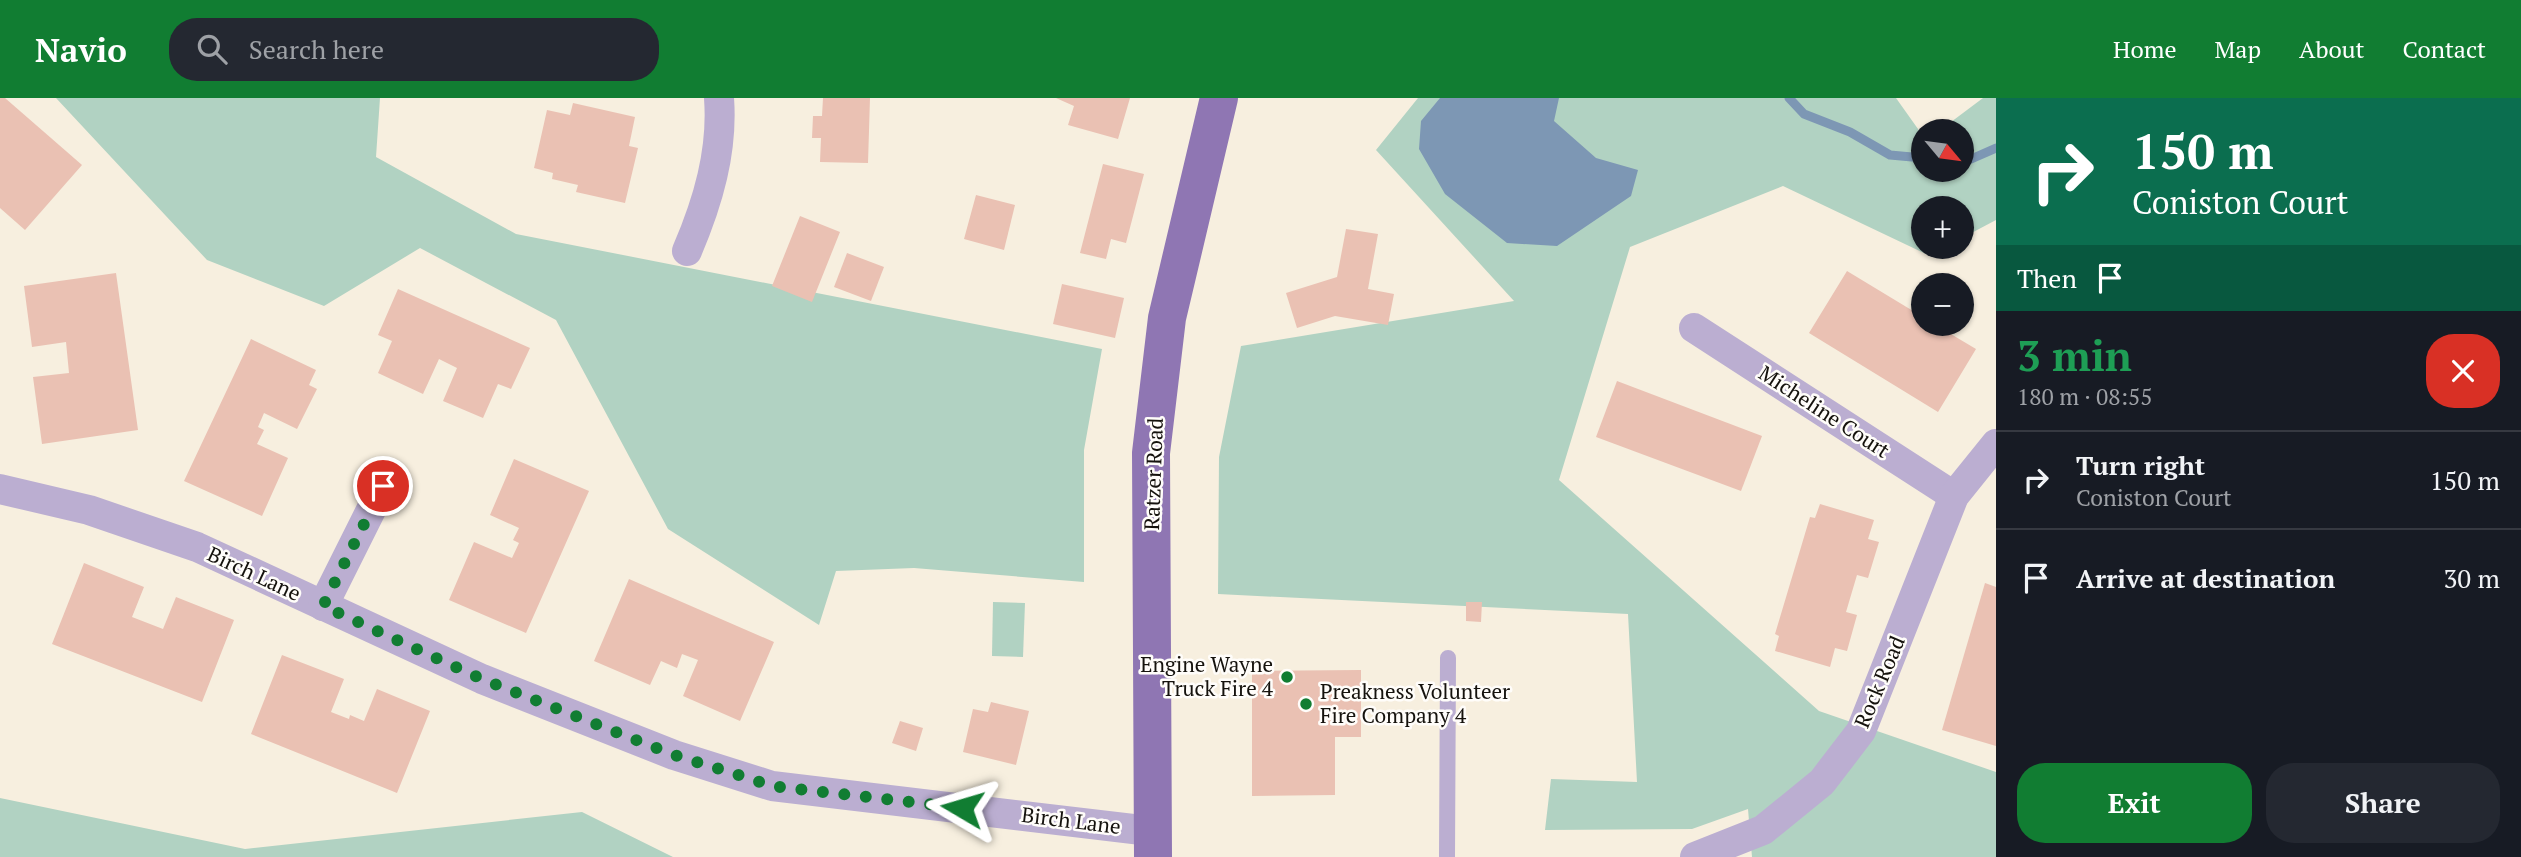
<!DOCTYPE html>
<html lang="en">
<head>
<meta charset="utf-8">
<style>
	body { margin:0; font-family:"PT Serif",serif; background:#242831; color:#f1f3f6; height:100vh; display:flex; flex-direction:column; font-size:26px; white-space:nowrap }
	* { box-sizing:border-box; margin:0 }
	p { font-size:23px; color:#9ea1a6 }
	.icon { flex:none; width:38px; height:38px; fill:none; stroke:currentColor; stroke-width:2; stroke-linecap:round; stroke-linejoin:round }
	.map { position:relative; flex:1; overflow:hidden }
	.details { display:flex; flex-direction:column; background:#171b24; width:525px }
	.details>* { flex:none }
	.top-card { background:#0b6e4f; color:#fff; overflow:hidden }
	.needle { width:46px; rotate:119deg }
	.buttons { position:absolute; left:1911px; top:21px; display:grid; gap:14px }
	.buttons a { display:grid; place-items:center; width:63px; height:63px; border-radius:50%; background:#171b24; box-shadow:0 2px 5px #0004; font-size:35px }
	.pin { position:absolute; display:grid; place-items:center; width:60px; height:60px; color:#fff; margin:-30px; border:4px solid #fff; border-radius:50%; box-shadow:0 2px 7px #0007 }
	.me { position:absolute; width:77px; margin:-38px; rotate:277deg; stroke-linejoin:round; filter:drop-shadow(0 0 5px #0008) }
	.turn { display:flex; align-items:center; gap:24px; height:147px; padding:0 21px; font-size:32px }
	.turn .icon { width:91px; height:91px; stroke-width:2.5 }
	.turn b { display:block; font-size:49px; line-height:60px }
	.then { display:flex; align-items:center; height:66px; padding:0 21px; background:#0003; gap:14px; font-size:26px }
	.round { display:grid; place-items:center; flex:none; width:74px; height:74px; border-radius:28px; background:#242831 }
	.head { display:flex; align-items:center; justify-content:space-between; height:119px; padding:0 21px }
	h1 { font-size:42px; font-weight:800; line-height:52px; color:#1e9e55 }
	.cta { display:flex; gap:14px; margin-top:auto; padding:14px 21px }
	.cta a { flex:1; height:80px; border-radius:28px; background:#117d32; color:#fff; font-size:28px; font-weight:800; line-height:80px; text-align:center }
	.cta a+a { background:#242831; color:#f1f3f6 }
	ul { padding:0; list-style:none }
	li { display:flex; align-items:center; gap:21px; height:98px; padding:0 21px; border-top:2px solid #363941 }
	li div { flex:1 }
	li b { display:block; font-size:26px }
	li em { font-style:normal }
	header { display:flex; align-items:center; gap:42px; box-sizing:border-box; height:98px; padding:0 35px; background:#117d32; color:#fff }
	header strong { font-size:33px }
	nav { display:flex; gap:38px; margin-inline-start:auto; font-size:24px }
	.search { width:490px; height:63px; background:#242831; display:flex; align-items:center; gap:18px; box-sizing:border-box; padding:0 24px; border-radius:28px; color:#9ea1a6; font-size:26px }
	main { display:flex; flex:1; min-height:0 }
	.map>svg:first-child { display:block }
	.green { fill:#b1d2c2 }
	.water { fill:#7d97b4 }
	.lines { fill:none; stroke-linecap:round; stroke-linejoin:round }
	.stream { stroke:#7d97b4; stroke-width:9 }
	.building { fill:#eac1b3 }
	.lane { stroke:#bbaed1; stroke-width:16 }
	.street { stroke:#bbaed1; stroke-width:30 }
	.primary { stroke:#8f76b3; stroke-width:38 }
	.route { stroke:#117d32; stroke-width:12; stroke-dasharray:0 21.6 }
	.poi-dot { fill:#117d32; stroke:#fffdfa; stroke-width:2.5 }
	.labels { text-anchor:middle; stroke-width:5; stroke-linejoin:round; paint-order:stroke }
	.street-label { font-size:21px; fill:#15120d; stroke:#fffdfa }
	.poi-label { font-size:21px; fill:#15120d; stroke:#fffdfa; text-anchor:end }
</style>
</head>
<body>
<header>
<strong>Navio</strong>
<div class="search"><svg class="icon" aria-label="search" viewBox="0 0 24 24"><circle cx="10" cy="10" r="6"/><path d="M15 15l6 6"/></svg>Search here</div>
<nav><a>Home</a><a>Map</a><a>About</a><a>Contact</a></nav>
</header>
<main>
<div class="map">
<svg width="1996" height="759" viewBox="0 0 1996 759">
	<rect width="100%" height="100%" fill="#f7efdf"/>
	<g class="green">
		<polygon points="56,0 380,0 376,59 516,136 1102,251 1084,352 1084,484 914,470 836,473 819,527 668,431 556,222 420,150 324,208 207,162"/>
		<polygon points="1418,0 1896,0 1923,38 1923,72 1962,72 1962,33 1939,33 1983,0 1996,0 1996,122 1962,140 1962,110 1923,110 1923,149 1944,149 1928,157 1783,88 1630,149 1559,382 1819,613 1996,674 1996,759 1752,759 1748,711 1692,731 1545,732 1551,681 1637,684 1628,516 1218,496 1219,359 1241,248 1514,203 1376,52"/>
		<polygon points="993,504 1025,505 1023,559 992,558"/>
		<polygon points="0,700 245,751 582,714 673,759 0,759"/>
	</g>
	<polygon class="water" points="1440,0 1559,0 1554,23 1596,60 1638,72 1631,98 1557,148 1507,145 1445,96 1419,51 1421,23"/>
	<g class="lines">
		<g class="stream">
			<polyline points="1789,0 1804,16 1850,34 1890,57 1923,60"/>
			<polyline points="1962,65 1996,50"/>
		</g>
	</g>
	<g class="building">
		<polygon points="0,0 5,0 82,67 25,132 0,110"/>
		<polygon points="823,0 870,0 868,65 820,64 821,40 812,40 813,18 822,18"/>
		<polygon points="1056,0 1130,0 1118,41 1068,27 1074,8"/>
		<polygon points="573,5 635,19 629,48 638,50 625,105 576,94 578,87 552,81 553,75 534,70 547,12 570,17"/>
		<polygon points="1103,66 1144,76 1126,145 1111,141 1106,161 1080,155"/>
		<polygon points="976,97 1015,107 1004,152 964,141"/>
		<polygon points="800,118 840,134 812,204 772,188"/>
		<polygon points="1346,131 1378,136 1368,191 1394,196 1388,227 1335,218 1297,230 1286,195 1337,179"/>
		<polygon points="847,155 884,169 871,203 834,189"/>
		<polygon points="1847,173 1923,219 1923,226 1934,226 1976,251 1938,314 1809,235"/>
		<polygon points="116,175 138,332 42,346 33,279 69,275 66,244 32,249 24,188"/>
		<polygon points="1062,186 1124,200 1115,240 1053,226"/>
		<polygon points="398,191 530,250 511,291 498,286 483,320 443,303 457,270 439,261 423,296 378,275 392,243 378,237"/>
		<polygon points="251,241 316,272 309,287 317,291 297,331 264,315 258,329 264,332 257,346 288,360 262,418 184,383"/>
		<polygon points="1617,283 1762,338 1741,393 1596,339"/>
		<polygon points="514,361 589,393 526,535 449,502 474,444 512,460 519,445 513,442 519,430 490,417"/>
		<polygon points="1820,406 1874,422 1868,441 1879,444 1868,480 1857,477 1846,514 1857,517 1847,553 1835,550 1830,569 1775,553 1779,538 1775,536 1810,419 1815,420"/>
		<polygon points="84,465 144,489 132,519 163,531 176,499 234,522 202,604 52,546"/>
		<polygon points="629,481 774,544 740,623 683,598 698,562 682,556 677,570 661,563 650,587 594,563"/>
		<polygon points="1985,485 1996,489 1996,648 1942,632"/>
		<polygon points="1466,504 1482,504 1481,524 1466,523"/>
		<polygon points="282,557 344,581 331,614 349,621 350,617 364,623 377,591 430,613 397,695 251,636"/>
		<polygon points="1361,572 1361,639 1335,639 1335,697 1252,698 1252,573"/>
		<polygon points="991,604 1029,613 1016,667 963,654 973,611 988,614"/>
		<polygon points="900,623 923,630 916,653 892,645"/>
	</g>
	<g class="lines">
		<polyline class="lane" points="1447,759 1448,560"/>
		<g class="street">
			<path d="M687,153C708,104 723,53 719,0"/>
			<polyline points="1694,230 1954,398"/>
			<polyline points="0,391 89,412 197,449 482,581 674,657 772,688 1150,733"/>
			<polyline points="323,508 383,388"/>
			<polyline points="1695,759 1763,732 1822,684 1861,633 1954,398 1996,346"/>
		</g>
		<polyline class="primary" points="1153,759 1151,355 1167,220 1219,0"/>
	</g>
	<g class="lines">
		<polyline class="route" points="383,388 323,508 482,581 674,657 723,672 772,688 962,710"/>
	</g>
	<g class="poi-dot">
		<circle cx="1287" cy="579" r="7"/>
		<circle cx="1306" cy="606" r="7"/>
	</g>
	<g class="labels">
		<g class="street-label">
			<text transform="translate(1824 314) rotate(33)" y="7">Micheline Court</text>
			<text transform="translate(1154 376) rotate(-88)" y="7">Ratzer Road</text>
			<text transform="translate(254 476) rotate(25)" y="7">Birch Lane</text>
			<text transform="translate(1880 584) rotate(-67)" y="7">Rock Road</text>
			<text transform="translate(1071 723) rotate(7)" y="7">Birch Lane</text>
		</g>
		<g class="poi-label">
			<text x="1273" y="574">Engine Wayne<tspan x="1273" dy="24">Truck Fire 4</tspan></text>
			<text x="1320" y="601" text-anchor="start">Preakness Volunteer<tspan x="1320" dy="24">Fire Company 4</tspan></text>
		</g>
	</g>
</svg>
<div class="buttons">
<a><svg class="needle" viewBox="-14 -14 28 28"><path d="M0-13l5 13h-10z" fill="#e53935"/><path d="M0 13l5-13h-10z" fill="#9ea1a6"/></svg></a>
<a>+</a>
<a>−</a>
</div>
<div class="pin" style="left:383px;top:388px;background:#d93025"><svg class="icon" aria-label="arrive" viewBox="0 0 24 24"><path d="M6 21V4h12l-3 4 3 4H6"/></svg></div>
<svg class="me" style="left:962px;top:710px" viewBox="-20 -20 40 40"><path d="M0-17L14 15 0 8-14 15z" fill="#117d32" stroke="#fff" stroke-width="4"/></svg>
</div>
<section class="details">
<div class="top-card">
<div class="turn"><svg class="icon" aria-label="right" viewBox="0 0 24 24"><path d="M7 20v-9h11M14 6l5 5-5 5"/></svg><div><b>150 m</b>Coniston Court</div></div>
<div class="then">Then<svg class="icon" aria-label="arrive" viewBox="0 0 24 24"><path d="M6 21V4h12l-3 4 3 4H6"/></svg></div>
</div>
<div class="head"><div><h1>3 min</h1><p>180 m · 08:55</p></div><a class="round" style="background:#d93025;color:#fff"><svg class="icon" aria-label="close" viewBox="0 0 24 24"><path d="M6 6l12 12M18 6L6 18"/></svg></a></div>
<ul>
<li><svg class="icon" aria-label="right" viewBox="0 0 24 24"><path d="M7 20v-9h11M14 6l5 5-5 5"/></svg><div><b>Turn right</b><p>Coniston Court</p></div><em>150 m</em></li>
<li><svg class="icon" aria-label="arrive" viewBox="0 0 24 24"><path d="M6 21V4h12l-3 4 3 4H6"/></svg><div><b>Arrive at destination</b></div><em>30 m</em></li>
</ul>
<div class="cta"><a>Exit</a><a>Share</a></div>
</section>
</main>
</body>
</html>
